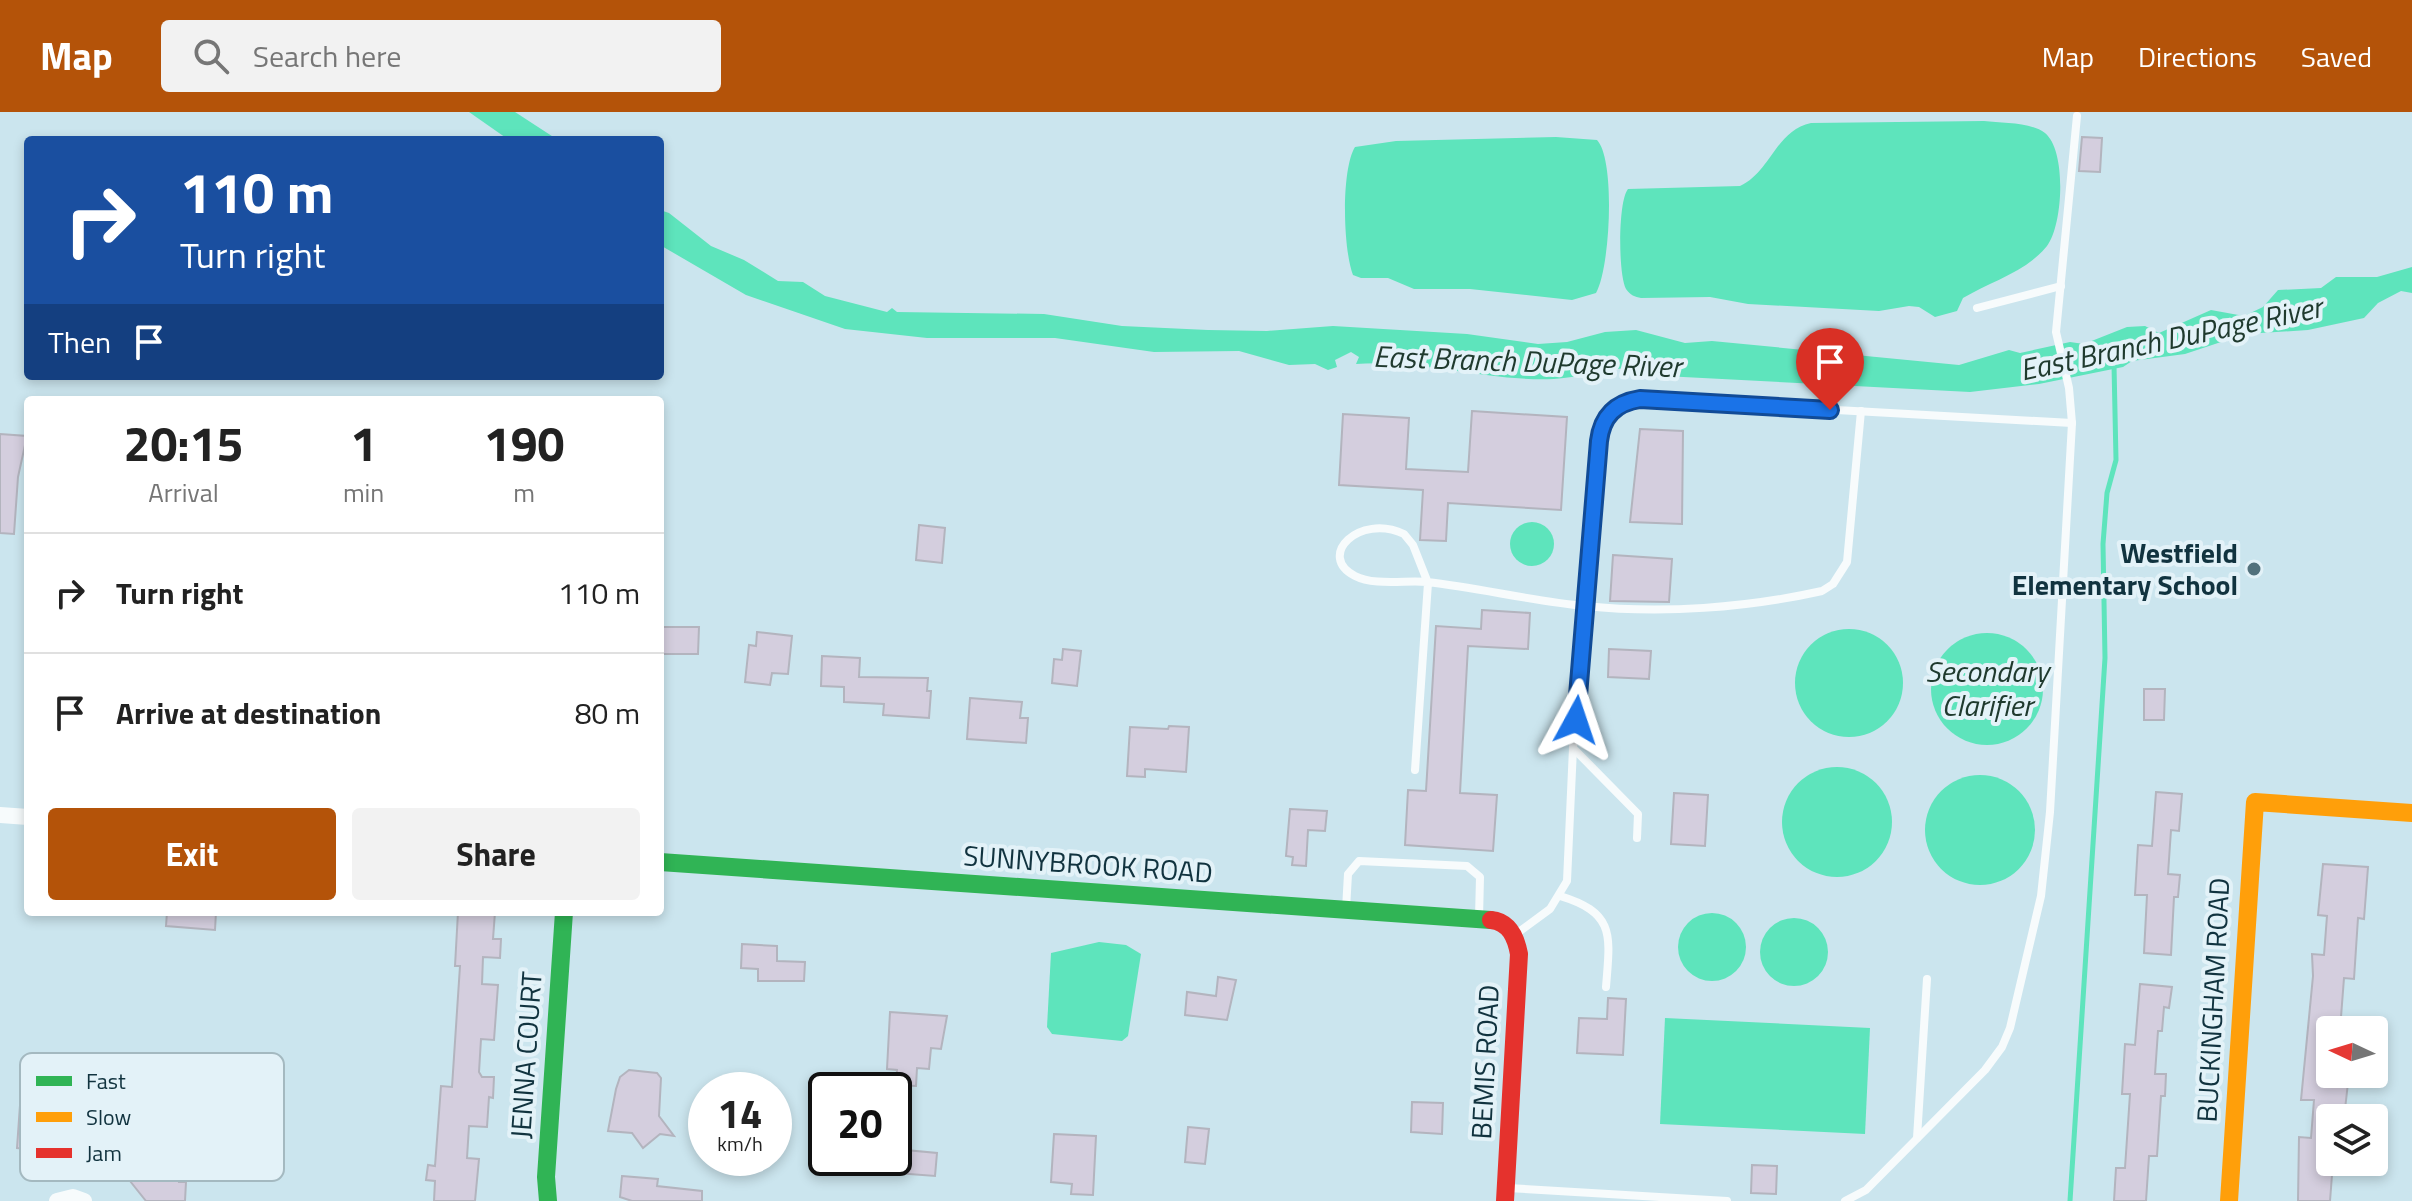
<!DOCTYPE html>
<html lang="en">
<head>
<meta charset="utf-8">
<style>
	body { margin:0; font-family:"Titillium Web",sans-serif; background:#f2f2f2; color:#222; height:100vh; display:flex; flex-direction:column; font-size:30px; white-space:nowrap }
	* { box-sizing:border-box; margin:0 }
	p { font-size:26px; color:#767676 }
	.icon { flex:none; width:44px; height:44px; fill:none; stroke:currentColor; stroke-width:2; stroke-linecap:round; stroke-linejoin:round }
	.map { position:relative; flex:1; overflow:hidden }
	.drawer { position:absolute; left:24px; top:284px; width:640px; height:520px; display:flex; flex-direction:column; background:#fff; border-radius:8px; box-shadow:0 4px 12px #0003 }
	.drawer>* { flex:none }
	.top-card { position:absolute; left:24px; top:24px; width:640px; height:244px; border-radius:8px; box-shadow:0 4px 12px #0003; background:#1a4fa0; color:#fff; overflow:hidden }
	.needle { width:52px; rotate:274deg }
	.controls { position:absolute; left:2316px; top:904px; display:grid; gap:16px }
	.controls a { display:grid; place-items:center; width:72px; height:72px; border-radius:8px; background:#fff; box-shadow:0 4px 12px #0003; font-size:40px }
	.speed { position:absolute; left:688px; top:960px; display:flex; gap:16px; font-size:40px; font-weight:700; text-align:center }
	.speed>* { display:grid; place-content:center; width:104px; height:104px; border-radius:50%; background:#fff; box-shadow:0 4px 12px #0003; line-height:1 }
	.speed small { font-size:20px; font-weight:400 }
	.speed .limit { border:4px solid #111; border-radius:12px; background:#fff; color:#111 }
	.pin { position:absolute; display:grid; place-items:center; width:68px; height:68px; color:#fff; margin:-82px -34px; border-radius:50% 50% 50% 0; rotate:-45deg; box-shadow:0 0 8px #0007 }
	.pin .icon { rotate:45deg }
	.me { position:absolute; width:88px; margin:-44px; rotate:5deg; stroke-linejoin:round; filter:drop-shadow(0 0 6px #0008) }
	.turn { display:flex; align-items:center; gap:28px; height:168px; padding:0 24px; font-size:36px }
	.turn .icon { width:104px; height:104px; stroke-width:2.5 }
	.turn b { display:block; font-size:56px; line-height:68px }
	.then { display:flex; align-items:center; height:76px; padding:0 24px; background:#0003; gap:16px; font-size:30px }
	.eta { display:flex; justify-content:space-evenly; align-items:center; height:136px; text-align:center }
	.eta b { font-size:48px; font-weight:700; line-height:56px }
	.cta { display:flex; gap:16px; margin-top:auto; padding:16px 24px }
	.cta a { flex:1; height:92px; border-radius:8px; background:#b45309; color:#fff; font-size:32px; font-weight:700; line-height:92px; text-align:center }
	.cta a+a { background:#f2f2f2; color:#222 }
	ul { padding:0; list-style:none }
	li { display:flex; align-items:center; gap:24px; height:120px; padding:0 24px; border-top:2px solid #e0e0e0 }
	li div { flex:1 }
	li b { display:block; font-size:30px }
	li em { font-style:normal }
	header { display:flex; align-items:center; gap:48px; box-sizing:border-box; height:112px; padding:0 40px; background:#b45309; color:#fff }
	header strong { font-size:38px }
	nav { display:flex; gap:44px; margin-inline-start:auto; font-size:28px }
	.search { width:560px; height:72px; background:#f2f2f2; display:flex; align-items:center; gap:20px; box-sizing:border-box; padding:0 28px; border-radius:8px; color:#767676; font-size:30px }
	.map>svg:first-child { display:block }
	.water { fill:#5ee4bc }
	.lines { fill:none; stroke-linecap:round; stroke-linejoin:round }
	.stream { stroke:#5ee4bc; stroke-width:5 }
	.building { fill:#d4cede; stroke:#b3b4be; stroke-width:2 }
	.lane { stroke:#f7fbfc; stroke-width:8 }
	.street { stroke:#f7fbfc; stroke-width:16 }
	.fast { stroke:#30b455; stroke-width:18 }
	.slow { stroke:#ff9f0a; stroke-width:18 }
	.jam { stroke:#e5322d; stroke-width:18 }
	.route-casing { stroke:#114b97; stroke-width:20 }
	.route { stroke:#1a73e8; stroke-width:14 }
	.poi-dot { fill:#52717c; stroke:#e3f2f8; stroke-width:3 }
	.labels { text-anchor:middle; stroke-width:8; stroke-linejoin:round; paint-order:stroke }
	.poi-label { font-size:28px; font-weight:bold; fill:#11333f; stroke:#e3f2f8; text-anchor:end }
	.street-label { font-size:28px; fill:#11333f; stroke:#e3f2f8 }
	.water-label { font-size:30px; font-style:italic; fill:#1f3a2e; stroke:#e3f2f8 }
	.key { fill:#e3f2f8; stroke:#a4b9c0; stroke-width:2 }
	.key-label { font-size:22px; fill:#11333f }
</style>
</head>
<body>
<header>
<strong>Map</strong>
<div class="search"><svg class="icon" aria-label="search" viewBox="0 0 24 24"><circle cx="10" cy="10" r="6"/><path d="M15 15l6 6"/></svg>Search here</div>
<nav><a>Map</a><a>Directions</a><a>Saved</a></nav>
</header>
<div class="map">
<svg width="2412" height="1089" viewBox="0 0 2412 1089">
	<rect width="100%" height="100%" fill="#cbe5ee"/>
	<g class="water">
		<polygon points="469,0 515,0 558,28 509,28"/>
		<path d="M1984,9C2002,11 2030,10 2045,21C2067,39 2063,113 2047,134C2026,160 1991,169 1963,186L1957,199L1935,205L1919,195L1909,194L1879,199L1748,192L1710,185L1641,186C1635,185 1630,183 1626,177C1618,162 1618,89 1628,77L1740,74C1771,60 1775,19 1811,11Z"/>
		<path d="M1556,25L1597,28C1616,48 1610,157 1596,181L1572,188L1470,177H1414L1388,166H1361L1353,163C1343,137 1341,58 1355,35L1396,29Z"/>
		<path d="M660,98L669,101L711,134L744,148L778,169L803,170L825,184L887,200L892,196L897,200L1044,202L1122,214L1208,218L1267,219L1333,214L1467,222L1538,232L1567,230L1605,220L1636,218L1685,231L1712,229L1959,253L2009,238L2020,241L2070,230L2084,232L2127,215L2145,214L2159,221L2211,198L2244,204L2263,195L2278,178L2321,176L2336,165H2377L2412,155V181L2401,179L2378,191L2364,206L2308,218L2245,222L2185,242L2132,249L2123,255L2039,272L1970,280L1664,264C1626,246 1593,265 1554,267C1488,270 1422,247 1356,252L1359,245L1351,240L1335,248L1337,255L1328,258L1315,252L1289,253L1239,239L1154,240L1055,226H927L845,217L746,183L660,133Z"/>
		<circle cx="1532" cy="432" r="22"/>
		<circle cx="1849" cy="571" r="54"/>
		<circle cx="1987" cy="577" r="56"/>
		<circle cx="1837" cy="710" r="55"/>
		<circle cx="1980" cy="718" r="55"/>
		<circle cx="1712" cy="835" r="34"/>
		<circle cx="1794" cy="840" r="34"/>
		<polygon points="1099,830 1126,833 1141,842 1128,924 1122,929 1052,922 1047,915 1051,841"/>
		<polygon points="1665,906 1870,916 1865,1022 1660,1012"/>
	</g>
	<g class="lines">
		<polyline class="stream" points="2070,1089 2105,546 2103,432 2107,381 2116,348 2114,253"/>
	</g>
	<g class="building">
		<polygon points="2082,25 2102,26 2100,60 2079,59"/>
		<polygon points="1472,299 1567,305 1561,398 1448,391 1446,429 1420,428 1423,378 1339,373 1343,302 1409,306 1406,357 1468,360"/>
		<polygon points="1640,317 1683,319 1682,412 1630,410"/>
		<polygon points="0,322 27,324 18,365 14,422 0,421"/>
		<polygon points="919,413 945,416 942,451 916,448"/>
		<polygon points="1613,443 1672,447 1669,490 1610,489"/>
		<polygon points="1482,498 1530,501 1528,537 1468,534 1460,681 1497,683 1493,739 1405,733 1408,678 1426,679 1436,514 1481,517"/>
		<polygon points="660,515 699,515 698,542 660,542"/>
		<polygon points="757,520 792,524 788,562 772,561 770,573 745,570 749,533 756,534"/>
		<polygon points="1063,537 1081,539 1077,574 1052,571 1054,547 1062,548"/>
		<polygon points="1609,537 1651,539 1649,567 1608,565"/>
		<polygon points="822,544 860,546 859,565 928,566 927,579 931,579 929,606 883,603 884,592 844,590 844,575 821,574"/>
		<polygon points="2144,577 2165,577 2164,608 2144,608"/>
		<polygon points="970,586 1022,590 1020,606 1028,606 1026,631 967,627"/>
		<polygon points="1169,614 1189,615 1186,660 1145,657 1145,665 1127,664 1130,615 1168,617"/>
		<polygon points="2156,680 2182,682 2179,719 2171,718 2168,762 2180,763 2178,785 2174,785 2171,843 2144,841 2147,783 2135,783 2138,733 2152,734"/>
		<polygon points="1674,681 1708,683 1705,734 1671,732"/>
		<polygon points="1290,697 1327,699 1325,719 1308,718 1306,754 1292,753 1293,745 1286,744"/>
		<polygon points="2323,752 2368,755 2364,807 2358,806 2354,867 2344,866 2340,918 2330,918 2330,962 2349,962 2344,1006 2330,1006 2330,1050 2333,1050 2330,1089 2298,1089 2299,1025 2311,1026 2314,988 2301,988 2313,864 2312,842 2324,843 2327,804 2318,803"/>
		<polygon points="167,800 216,800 215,818 166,814"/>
		<polygon points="458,800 495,800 493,827 501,827 500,846 483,845 482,872 498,873 494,928 481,927 479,960 482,965 494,965 493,986 489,985 487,1015 469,1014 467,1046 479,1047 475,1089 434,1089 435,1069 426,1068 428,1053 435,1054 441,974 452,975 460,854 455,854"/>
		<polygon points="742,832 777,834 777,849 805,850 804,869 758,869 758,857 741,856"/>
		<polygon points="1218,865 1236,868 1227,908 1185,903 1187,880 1216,884"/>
		<polygon points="2140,872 2172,875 2169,896 2164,895 2162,919 2158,919 2155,962 2166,962 2165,984 2161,984 2157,1044 2149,1044 2146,1089 2114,1089 2116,1056 2125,1056 2130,982 2122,982 2125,932 2135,933"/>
		<polygon points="1608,886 1626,887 1623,943 1577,941 1579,906 1607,907"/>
		<polygon points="890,900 947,904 941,937 931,936 929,957 917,956 916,974 896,973 897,958 887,957"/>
		<polygon points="629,958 657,961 661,966 659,1004 674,1024 660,1022 643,1036 632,1021 608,1019 616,977 620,965"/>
		<polygon points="39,989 70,996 67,1029 39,1031 39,1038 17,1036 20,993 38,994"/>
		<polygon points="1412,990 1443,991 1442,1022 1411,1020"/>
		<polygon points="894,1010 908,1011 906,1038 937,1041 935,1064 870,1059 871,1046 894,1046"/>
		<polygon points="1188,1015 1209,1017 1205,1052 1185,1050"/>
		<polygon points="1054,1022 1096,1024 1093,1083 1071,1082 1072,1072 1051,1070"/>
		<polygon points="160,1035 168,1045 180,1049 179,1070 186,1070 185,1089 146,1089 126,1064"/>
		<polygon points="1752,1053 1777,1054 1776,1082 1751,1081"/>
		<polygon points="622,1064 658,1067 657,1074 702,1079 702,1089 632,1089 620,1085"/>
	</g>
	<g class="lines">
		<g class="lane">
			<polyline points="1977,196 2061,174"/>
			<polyline points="1573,636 1638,702 1637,726"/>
			<path d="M1415,658L1428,471L1413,433L1404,422C1359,401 1316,444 1355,464C1374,474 1406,468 1427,470C1480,476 1532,489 1585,494C1662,502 1746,496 1822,479L1833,472L1847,450L1861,299"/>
			<path d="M1560,784C1616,801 1610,824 1606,875"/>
			<polyline points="1346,797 1348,762 1359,749 1467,754 1480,765 1479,806"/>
			<path d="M1516,822L1550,797L1567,769L1573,636L1599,329C1602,304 1615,291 1640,287L2072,311"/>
			<polyline points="1917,1026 1927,867"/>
			<polyline points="1508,1076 1727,1089"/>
			<polyline points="1845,1089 1866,1078 1985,958 2002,935 2010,916 2041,784 2050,700 2072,311 2069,276 2056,220 2077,4"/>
		</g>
		<g class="street">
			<polyline points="0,703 28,705"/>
			<polyline points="57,1089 73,1085 84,1089"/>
		</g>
		<g class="fast">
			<polyline points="660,750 1491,808"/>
			<polyline points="548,1089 546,1065 564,800"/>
		</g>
		<polyline class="slow" points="2229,1089 2255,690 2412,701"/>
		<path class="jam" d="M1491,808C1510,810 1516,826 1519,842L1505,1089"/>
	</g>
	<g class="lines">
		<defs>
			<path id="route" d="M1576,608L1599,329C1602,304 1615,291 1640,287L1830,298"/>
		</defs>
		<use href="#route" class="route-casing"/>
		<use href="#route" class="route"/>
	</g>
	<circle class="poi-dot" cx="2254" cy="457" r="8"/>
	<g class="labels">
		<g class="poi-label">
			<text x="2238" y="451">Westfield<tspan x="2238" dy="32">Elementary School</tspan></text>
		</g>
		<g class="street-label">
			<text transform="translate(1088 752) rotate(4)" y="10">SUNNYBROOK ROAD</text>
			<text transform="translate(2213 888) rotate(-87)" y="10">BUCKINGHAM ROAD</text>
			<text transform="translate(526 943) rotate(-86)" y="10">JENNA COURT</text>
			<text transform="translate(1485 950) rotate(-87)" y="10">BEMIS ROAD</text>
		</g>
		<g class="water-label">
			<text transform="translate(2171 227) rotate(-12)" y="10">East Branch DuPage River</text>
			<text transform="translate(1527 250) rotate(2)" y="10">East Branch DuPage River</text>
			<text x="1987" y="570">Secondary<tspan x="1987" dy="34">Clarifier</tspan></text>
		</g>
	</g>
	<rect x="20" y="941" width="264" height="128" rx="12" class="key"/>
	<rect x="36" y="964" width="36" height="10" fill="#30b455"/>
	<rect x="36" y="1000" width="36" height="10" fill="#ff9f0a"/>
	<rect x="36" y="1036" width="36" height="10" fill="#e5322d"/>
	<g class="key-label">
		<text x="86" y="977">Fast</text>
		<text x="86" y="1013">Slow</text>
		<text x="86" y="1049">Jam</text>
	</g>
</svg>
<div class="controls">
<a><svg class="needle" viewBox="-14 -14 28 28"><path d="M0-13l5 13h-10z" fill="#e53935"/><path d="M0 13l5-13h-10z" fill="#767676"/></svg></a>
<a><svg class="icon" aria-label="layers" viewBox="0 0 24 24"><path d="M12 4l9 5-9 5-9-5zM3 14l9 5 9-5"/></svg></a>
</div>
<div class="speed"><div>14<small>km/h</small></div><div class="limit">20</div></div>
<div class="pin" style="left:1830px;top:298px;background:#d93025"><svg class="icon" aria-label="arrive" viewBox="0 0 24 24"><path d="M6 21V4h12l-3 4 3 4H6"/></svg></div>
<svg class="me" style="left:1576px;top:608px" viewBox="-20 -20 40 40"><path d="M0-17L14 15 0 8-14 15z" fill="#1a73e8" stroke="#fff" stroke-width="4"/></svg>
<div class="top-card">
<div class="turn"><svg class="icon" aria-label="right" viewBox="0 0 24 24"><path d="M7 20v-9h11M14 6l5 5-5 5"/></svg><div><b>110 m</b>Turn right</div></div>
<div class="then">Then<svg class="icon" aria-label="arrive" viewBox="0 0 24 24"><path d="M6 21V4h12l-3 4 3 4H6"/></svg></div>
</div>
<section class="drawer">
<div class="eta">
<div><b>20:15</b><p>Arrival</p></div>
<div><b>1</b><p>min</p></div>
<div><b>190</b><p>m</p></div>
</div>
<ul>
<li><svg class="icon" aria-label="right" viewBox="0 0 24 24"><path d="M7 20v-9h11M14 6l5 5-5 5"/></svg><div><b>Turn right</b></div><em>110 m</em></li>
<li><svg class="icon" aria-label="arrive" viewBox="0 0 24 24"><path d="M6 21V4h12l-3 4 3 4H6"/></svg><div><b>Arrive at destination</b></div><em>80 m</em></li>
</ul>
<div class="cta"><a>Exit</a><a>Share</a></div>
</section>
</div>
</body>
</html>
